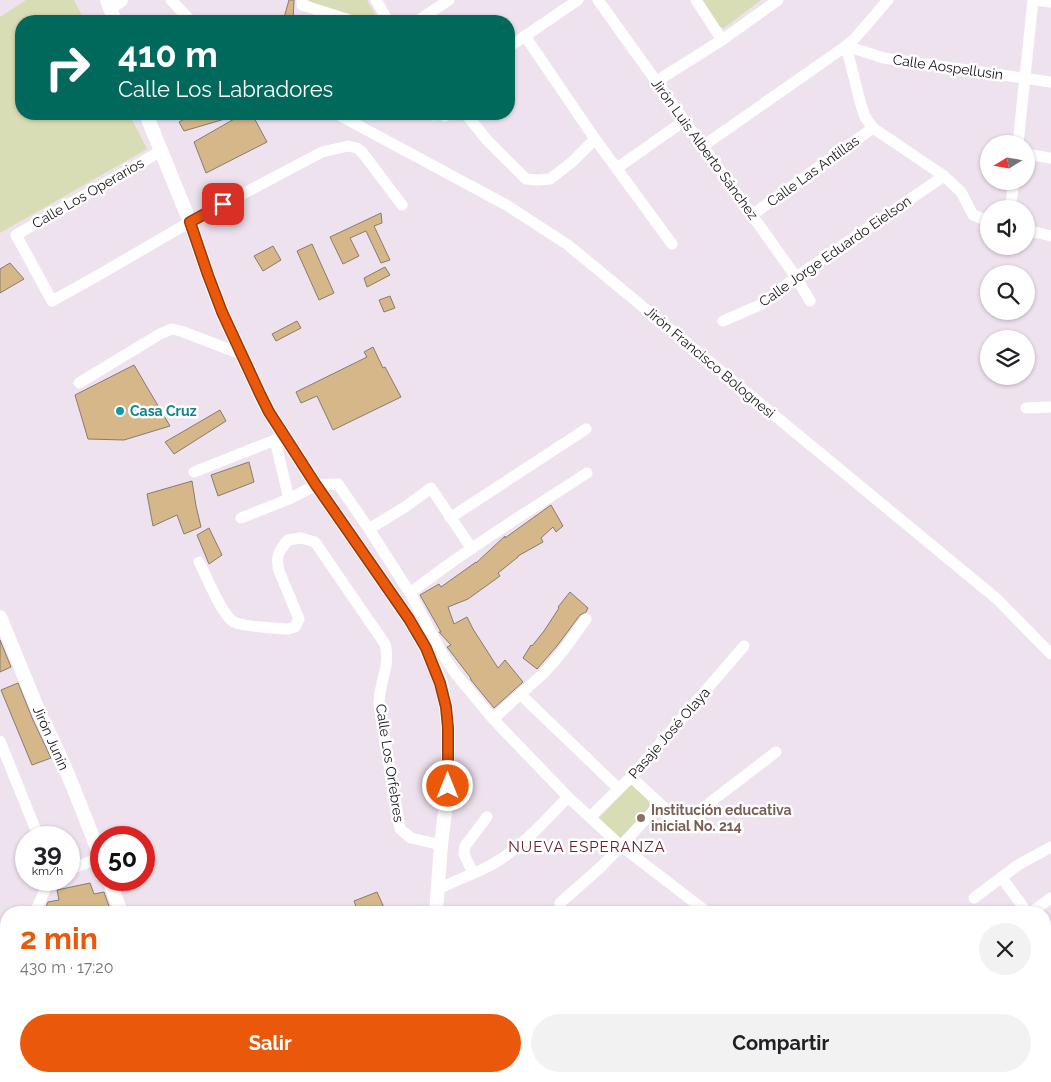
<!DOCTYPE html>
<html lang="es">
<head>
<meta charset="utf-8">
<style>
	body { margin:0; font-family:Raleway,sans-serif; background:#f2f2f2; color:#202124; height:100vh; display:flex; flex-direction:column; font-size:19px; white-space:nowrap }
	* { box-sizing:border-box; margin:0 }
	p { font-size:16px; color:#757577 }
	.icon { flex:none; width:28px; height:28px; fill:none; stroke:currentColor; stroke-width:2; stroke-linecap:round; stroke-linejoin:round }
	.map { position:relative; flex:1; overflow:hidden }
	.side { position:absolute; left:0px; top:906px; width:1051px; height:176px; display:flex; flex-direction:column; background:#fff; border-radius:20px 20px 0 0; box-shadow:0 1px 4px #0004 }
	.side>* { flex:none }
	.hud { position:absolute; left:15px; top:15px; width:500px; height:105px; border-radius:20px; box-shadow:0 1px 4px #0004; background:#00695c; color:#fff; overflow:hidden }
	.needle { width:32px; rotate:259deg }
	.tools { position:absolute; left:980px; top:135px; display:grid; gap:10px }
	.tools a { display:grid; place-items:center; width:55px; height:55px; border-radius:50%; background:#fff; box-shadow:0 1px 4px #0004; font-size:25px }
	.speed { position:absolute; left:15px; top:826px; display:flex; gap:10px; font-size:25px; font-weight:700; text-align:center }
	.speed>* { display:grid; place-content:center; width:65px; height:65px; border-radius:50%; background:#fff; box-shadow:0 1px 4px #0004; line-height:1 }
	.speed small { font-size:12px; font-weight:400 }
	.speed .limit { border:8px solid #d22; background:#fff; color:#111 }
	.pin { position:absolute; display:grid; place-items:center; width:42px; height:42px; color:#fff; margin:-21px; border-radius:10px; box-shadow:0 2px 8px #0006 }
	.me { position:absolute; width:55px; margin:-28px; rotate:0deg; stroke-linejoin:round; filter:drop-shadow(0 0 4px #0008) }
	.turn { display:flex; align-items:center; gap:18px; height:105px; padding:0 20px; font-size:22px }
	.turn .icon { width:65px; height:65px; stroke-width:2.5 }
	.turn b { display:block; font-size:35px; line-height:42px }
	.round { display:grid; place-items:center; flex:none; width:52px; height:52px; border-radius:26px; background:#f2f2f2 }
	.overview { display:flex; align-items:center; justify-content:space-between; height:85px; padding:0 20px }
	h1 { font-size:30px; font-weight:700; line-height:38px; color:#ea580c }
	.button { display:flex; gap:10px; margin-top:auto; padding:10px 20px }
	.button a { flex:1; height:58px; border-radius:30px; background:#ea580c; color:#fff; font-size:20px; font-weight:700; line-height:58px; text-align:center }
	.button a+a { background:#f2f2f2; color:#202124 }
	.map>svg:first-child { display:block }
	.green { fill:#d9ddb5 }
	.sand { fill:#e6ddb8 }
	.building { fill:#d6b789; stroke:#857c6f }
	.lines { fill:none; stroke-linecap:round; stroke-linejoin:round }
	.minor { stroke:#fff; stroke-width:11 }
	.major { stroke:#fff; stroke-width:14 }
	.route-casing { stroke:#983908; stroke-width:12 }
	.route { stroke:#ea580c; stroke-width:9 }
	.culture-dot { fill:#0f9aa8; stroke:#fff; stroke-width:2 }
	.education-dot { fill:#8d6e63; stroke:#fff; stroke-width:2 }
	.labels { text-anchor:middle; stroke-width:5; stroke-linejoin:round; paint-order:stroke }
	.street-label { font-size:14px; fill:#181318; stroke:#fff }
	.culture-label { font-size:14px; font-weight:bold; fill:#0d838f; stroke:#fff; text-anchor:start }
	.education-label { font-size:14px; font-weight:bold; fill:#785e54; stroke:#fff; text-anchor:start }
	.neighbourhood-label { font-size:15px; letter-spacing:1px; fill:#662132; stroke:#fff }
</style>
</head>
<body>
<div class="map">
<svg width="1051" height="1082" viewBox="0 0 1051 1082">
	<rect width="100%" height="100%" fill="#eee2ef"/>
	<g class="green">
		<polygon points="26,0 74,0 85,21 21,21 21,114 129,114 147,149 0,233 0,17"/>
		<polygon points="309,0 367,0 379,21 367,21 309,3"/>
		<polygon points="699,0 761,0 724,28 718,26"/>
		<polygon points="633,783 656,805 620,841 598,819"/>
		<path d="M0,1016L6,1022V1026C6,1040 10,1062 0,1073Z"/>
	</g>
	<polygon class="sand" points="6,1069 6,1076 26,1076 27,1082 0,1082 0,1073"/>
	<g class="building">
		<polygon points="289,0 294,0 293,21 283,21"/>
		<polygon points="194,114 252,114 267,142 206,173 194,142 236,118 235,116 184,131 179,122"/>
		<polygon points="381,213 382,223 374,226 390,260 381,263 366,231 350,238 359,256 343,264 330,237"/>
		<polygon points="312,244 334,293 319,300 297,251"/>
		<polygon points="273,246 281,260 263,271 254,256"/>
		<polygon points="10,263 24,279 0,293 0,269"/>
		<polygon points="385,267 390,275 367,287 364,278"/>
		<polygon points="390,296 395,308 384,312 379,300"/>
		<polygon points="297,321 301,328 276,341 272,334"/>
		<polygon points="373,347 383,368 385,367 401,397 333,430 317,396 301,403 296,392 367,357 364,352"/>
		<polygon points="134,365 170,426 124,440 88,439 75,395"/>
		<polygon points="220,410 226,421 174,454 165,442"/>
		<polygon points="249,462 254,482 218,496 211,475"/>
		<polygon points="192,481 196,506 201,527 184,534 177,515 153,526 147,494"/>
		<polygon points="551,505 563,526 556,532 553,527 541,538 543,542 518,556 518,557 498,573 500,576 468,599 448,607 454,624 467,617 473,629 498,668 505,660 523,682 494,708 471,680 470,677 447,647 451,645 439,632 441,632 420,595 439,584 441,587 476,562 476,563 505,536 505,538"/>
		<polygon points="209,528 222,555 209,564 197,535"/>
		<polygon points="570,592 588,608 586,612 580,615 557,646 537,669 523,658 531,645 532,646 544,631 559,608 558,607"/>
		<polygon points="0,640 11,667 0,672"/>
		<polygon points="18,683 33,720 51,758 32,765 1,690"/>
		<polygon points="90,883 94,894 104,892 111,912 47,912 46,907 48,902 59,900 57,890"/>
		<polygon points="377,892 386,912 358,912 354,901"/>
	</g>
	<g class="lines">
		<g class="minor">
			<polyline points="171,0 191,21"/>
			<polyline points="302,0 302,5 353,21"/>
			<polyline points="376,0 388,21"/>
			<polyline points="598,0 752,215 796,277 810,301"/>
			<polyline points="696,0 722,40"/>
			<polyline points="1034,0 1051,2"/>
			<polyline points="417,21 449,0"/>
			<polyline points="525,36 595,139 672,244"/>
			<polyline points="846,46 861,105 865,117 873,128 944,176 961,192 973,215 989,221"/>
			<polyline points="846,46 884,58 1051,82"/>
			<polyline points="509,47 578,0"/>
			<polyline points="657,81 722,40 778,0"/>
			<polyline points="337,114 508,206 568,245 997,599 1051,654"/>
			<polyline points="430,114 434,115"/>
			<polyline points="466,114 486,139 526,179 537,180 550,179 571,163 595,139"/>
			<polyline points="445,116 446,114"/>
			<polyline points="1018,144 1033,0"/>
			<polyline points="703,146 846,46 856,37 888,0"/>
			<polyline points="161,151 16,235 52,301 97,276 190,222 322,152 348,146 357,148 362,152 402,205"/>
			<polyline points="1026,154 1051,158"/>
			<polyline points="617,168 684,121"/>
			<polyline points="1010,209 1014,181"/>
			<polyline points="752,215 873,128"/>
			<polyline points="1026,230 1051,236"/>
			<polyline points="723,321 760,305 796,277 944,176"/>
			<polyline points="79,383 160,334 172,329 181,331 241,354"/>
			<polyline points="1026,408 1051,407"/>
			<polyline points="275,440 289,499"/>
			<polyline points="194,472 275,440 285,434"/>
			<polyline points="241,518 289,499 316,485 338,484 369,529 410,593 443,655 455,673 493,719 568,797 621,846 707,912"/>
			<polyline points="450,518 586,429"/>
			<polyline points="369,529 405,507 431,488 472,549"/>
			<path d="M199,562C206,575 222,616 234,622C243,627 276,628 288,629L295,627L299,619L279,571C275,556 279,551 288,540L301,538L315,542L385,644C391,666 379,682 379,704L400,829L411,838L441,845"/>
			<path d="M410,593C467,549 527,512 587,473"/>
			<polyline points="520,694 619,789"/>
			<polyline points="493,719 545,672 563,651 586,619"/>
			<polyline points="0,741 39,838"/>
			<polyline points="631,777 682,824 776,752"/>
			<polyline points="590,817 631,777 744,646"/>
			<polyline points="69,870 101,857"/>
			<polyline points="473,873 464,854 465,846 487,817"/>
			<polyline points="1002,878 1027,912"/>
			<path d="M437,890C455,880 475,874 493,864C522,847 545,821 568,797"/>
			<polyline points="974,898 1018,865 1051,847"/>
			<polyline points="560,903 602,866 660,804"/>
			<polyline points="35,912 46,888 46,880"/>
			<polyline points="1032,912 1051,898"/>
			<polyline points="1045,934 1051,940"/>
			<polyline points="0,946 6,943"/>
			<polyline points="1045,964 1051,959"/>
			<polyline points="1045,1031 1051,1025"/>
			<polyline points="39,1076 41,1082"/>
			<polyline points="162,1076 163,1082"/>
			<polyline points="244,1076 244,1082"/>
			<polyline points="298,1076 299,1082"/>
			<polyline points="114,1082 138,1076"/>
			<polyline points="793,1082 816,1076"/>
			<polyline points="920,1082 926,1076"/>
			<polyline points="990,1082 997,1076"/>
		</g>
		<g class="major">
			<polyline points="107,0 115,21"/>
			<polyline points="110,7 121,0"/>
			<polyline points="146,114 190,222 208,275 222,312 260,394 269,412 316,485 409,619 426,648 441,683 446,707 448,728 448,786 441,845 436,912"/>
			<path d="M0,617L41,717C65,762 82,811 101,858"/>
			<polyline points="109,880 121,912"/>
			<polyline points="469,1076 471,1082"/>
		</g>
	</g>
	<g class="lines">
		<defs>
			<polyline id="route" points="223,204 190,222 208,275 222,312 260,394 269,412 316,485 409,619 426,648 440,683 446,707 448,728 448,786"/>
		</defs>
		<use href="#route" class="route-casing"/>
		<use href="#route" class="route"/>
	</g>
	<circle class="culture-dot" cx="120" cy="411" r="5"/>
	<circle class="education-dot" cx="641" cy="818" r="5"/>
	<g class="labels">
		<g class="street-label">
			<text transform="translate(948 67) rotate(8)" y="5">Calle Aospellusin</text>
			<text transform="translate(705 149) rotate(54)" y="5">Jirón Luis Alberto Sánchez</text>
			<text transform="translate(813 171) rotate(-36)" y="5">Calle Las Antillas</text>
			<text transform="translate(88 193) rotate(-30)" y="5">Calle Los Operarios</text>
			<text transform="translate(835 251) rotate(-35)" y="5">Calle Jorge Eduardo Eielson</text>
			<text transform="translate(710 362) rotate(40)" y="5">Jirón Francisco Bolognesi</text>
			<text transform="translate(669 733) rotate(-49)" y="5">Pasaje José Olaya</text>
			<text transform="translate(51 738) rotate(66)" y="5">Jirón Junín</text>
			<text transform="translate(390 763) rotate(81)" y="5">Calle Los Orfebres</text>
		</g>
		<g class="culture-label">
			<text x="130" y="416">Casa Cruz</text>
		</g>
		<g class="education-label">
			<text x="651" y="815">Institución educativa<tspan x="651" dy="16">inicial No. 214</tspan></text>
		</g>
		<g class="neighbourhood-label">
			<text x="587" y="852">NUEVA ESPERANZA</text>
		</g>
	</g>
</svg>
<div class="tools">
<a><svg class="needle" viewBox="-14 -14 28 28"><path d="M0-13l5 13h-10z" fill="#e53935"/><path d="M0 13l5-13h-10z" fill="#757577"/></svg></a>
<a><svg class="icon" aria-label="sound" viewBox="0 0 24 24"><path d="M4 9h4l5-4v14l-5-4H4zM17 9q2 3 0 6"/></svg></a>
<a><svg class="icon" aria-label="search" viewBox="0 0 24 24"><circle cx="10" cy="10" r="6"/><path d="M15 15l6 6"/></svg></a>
<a><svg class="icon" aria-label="layers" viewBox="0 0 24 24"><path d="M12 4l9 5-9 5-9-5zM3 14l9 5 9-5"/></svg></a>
</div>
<div class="speed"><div>39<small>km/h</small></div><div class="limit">50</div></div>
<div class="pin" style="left:223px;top:204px;background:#d93025"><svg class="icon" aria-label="arrive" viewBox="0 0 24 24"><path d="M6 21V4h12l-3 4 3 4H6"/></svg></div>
<svg class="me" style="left:448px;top:786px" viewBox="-20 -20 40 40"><circle r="17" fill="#ea580c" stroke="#fff" stroke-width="3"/><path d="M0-11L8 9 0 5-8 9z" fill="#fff"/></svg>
<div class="hud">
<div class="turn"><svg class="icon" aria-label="right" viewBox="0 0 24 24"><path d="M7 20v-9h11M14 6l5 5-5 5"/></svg><div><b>410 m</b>Calle Los Labradores</div></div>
</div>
<section class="side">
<div class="overview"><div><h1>2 min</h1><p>430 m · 17:20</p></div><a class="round"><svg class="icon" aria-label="close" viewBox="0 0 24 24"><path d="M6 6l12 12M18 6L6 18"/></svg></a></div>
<div class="button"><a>Salir</a><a>Compartir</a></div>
</section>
</div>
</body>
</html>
